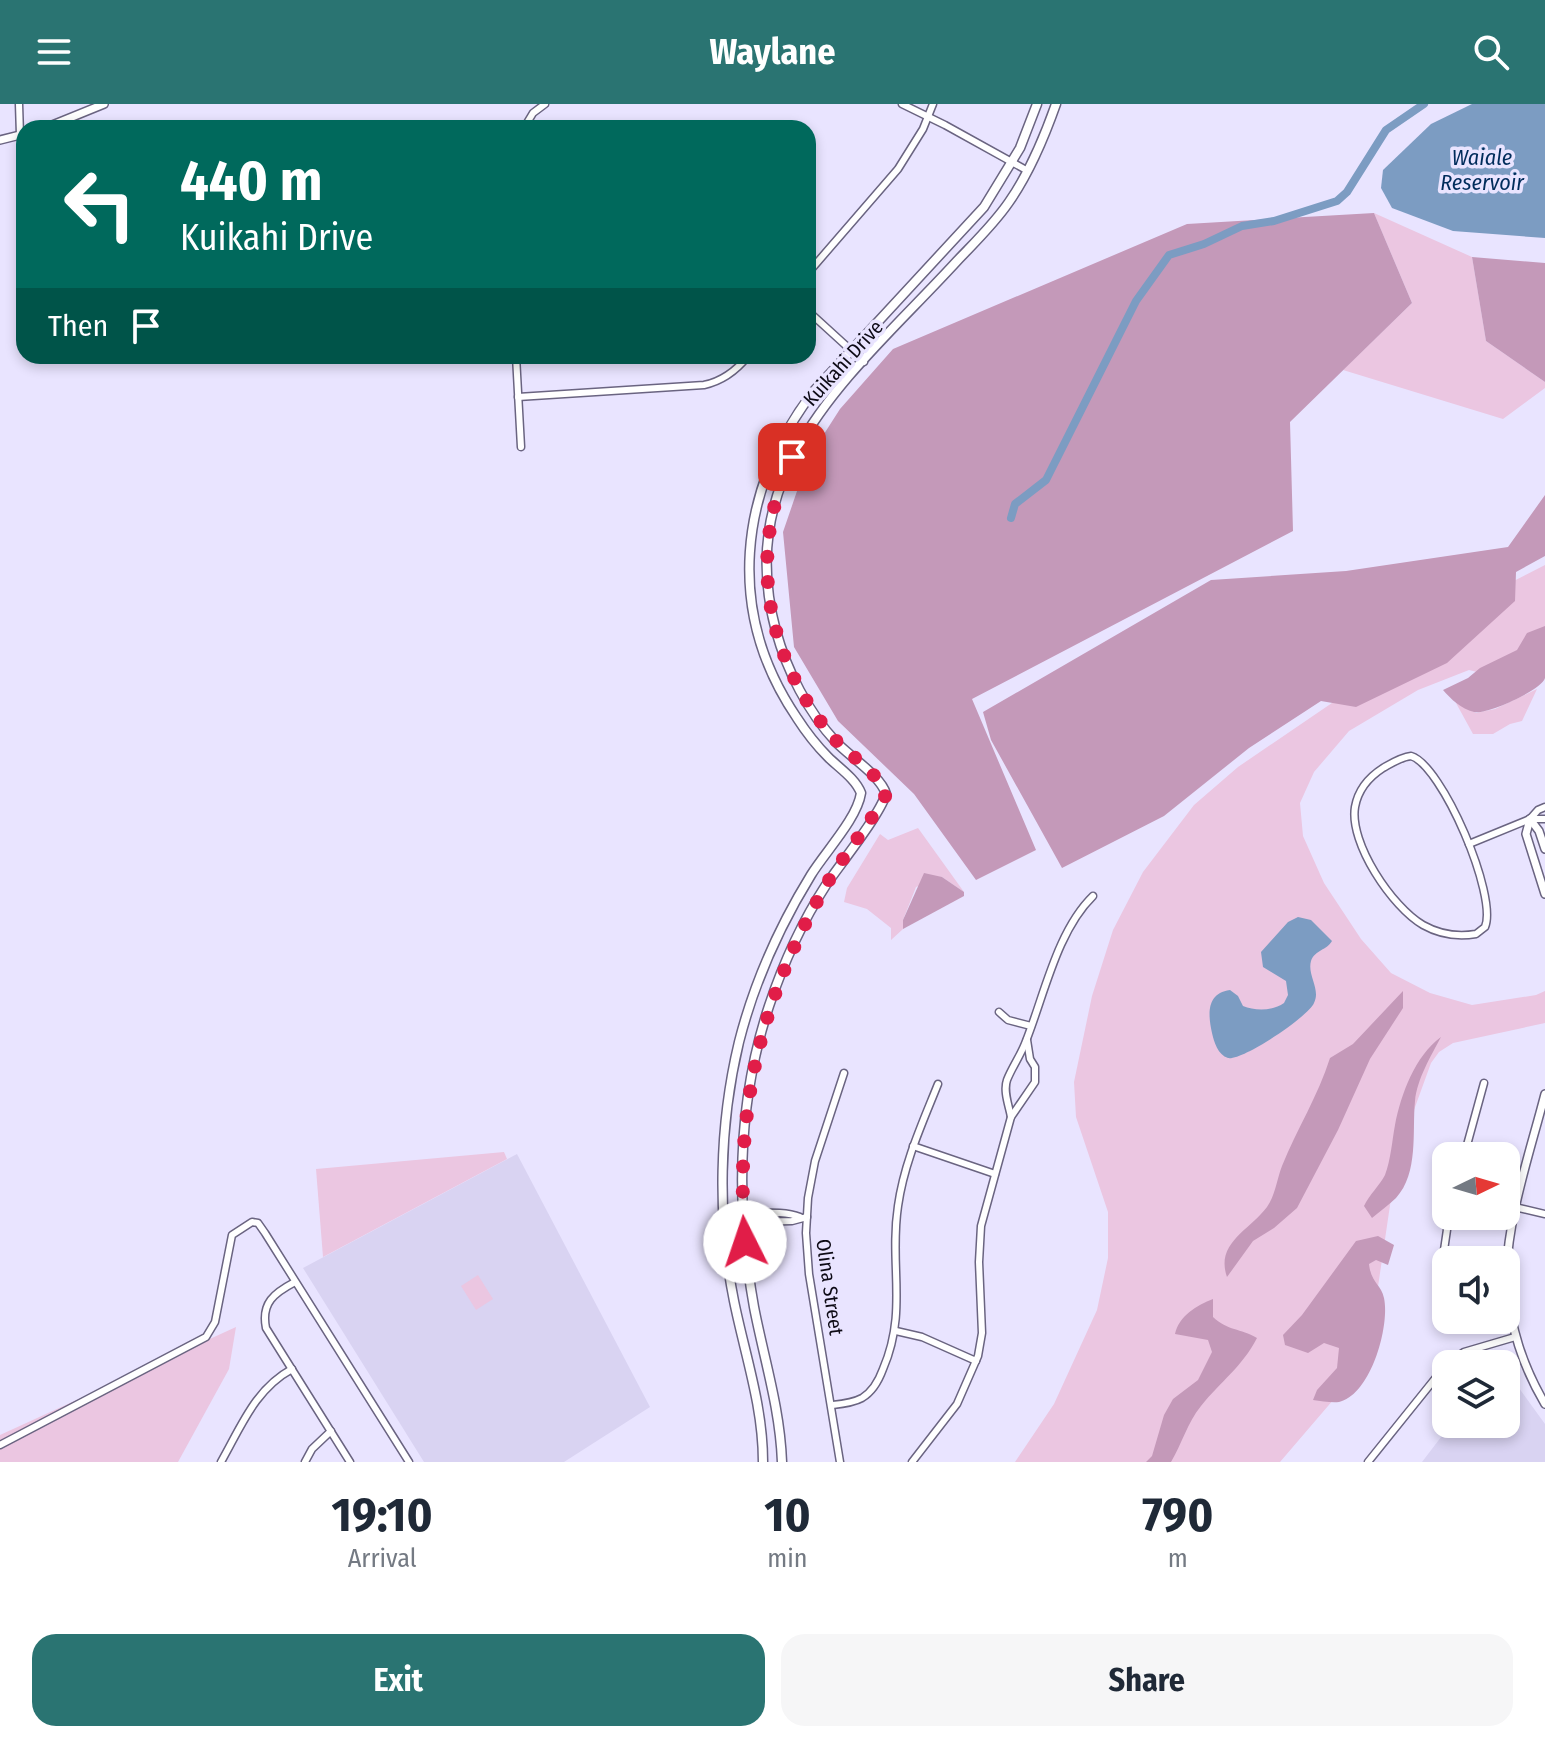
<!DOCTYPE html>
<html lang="en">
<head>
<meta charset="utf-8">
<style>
	body { margin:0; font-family:"Fira Sans Condensed",sans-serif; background:#f6f6f7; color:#1f2937; height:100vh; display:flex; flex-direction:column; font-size:30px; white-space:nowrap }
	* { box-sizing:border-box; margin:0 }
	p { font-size:26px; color:#747a83 }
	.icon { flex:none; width:44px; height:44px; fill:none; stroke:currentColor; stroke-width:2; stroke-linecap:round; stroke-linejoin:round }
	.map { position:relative; height:1358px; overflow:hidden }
	.details { display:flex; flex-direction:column; background:#fff; flex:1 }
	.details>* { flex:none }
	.hud { position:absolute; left:16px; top:16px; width:800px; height:244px; border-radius:24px; box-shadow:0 4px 12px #0003; background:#00695c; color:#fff; overflow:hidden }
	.needle { width:52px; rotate:85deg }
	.controls { position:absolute; left:1432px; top:1038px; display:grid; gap:16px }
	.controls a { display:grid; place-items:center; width:88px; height:88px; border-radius:16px; background:#fff; box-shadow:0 4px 12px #0003; font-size:40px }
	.pin { position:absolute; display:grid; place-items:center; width:68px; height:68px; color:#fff; margin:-34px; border-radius:16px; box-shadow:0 4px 12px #0006 }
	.me { position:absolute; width:88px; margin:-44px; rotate:356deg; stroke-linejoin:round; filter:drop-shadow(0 0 6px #0008) }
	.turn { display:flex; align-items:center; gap:28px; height:168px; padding:0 32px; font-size:36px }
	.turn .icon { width:104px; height:104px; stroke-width:2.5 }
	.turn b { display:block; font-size:56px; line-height:68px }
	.then { display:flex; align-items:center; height:76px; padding:0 32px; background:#0003; gap:16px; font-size:30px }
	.eta { display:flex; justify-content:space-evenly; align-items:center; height:136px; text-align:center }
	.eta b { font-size:48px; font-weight:700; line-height:56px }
	.action { display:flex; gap:16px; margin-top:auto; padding:16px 32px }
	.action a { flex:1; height:92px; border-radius:24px; background:#2a7472; color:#fff; font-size:32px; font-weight:700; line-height:92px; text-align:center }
	.action a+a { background:#f6f6f7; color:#1f2937 }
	header { display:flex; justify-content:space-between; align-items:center; height:104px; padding:0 32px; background:#2a7472; color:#fff; font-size:36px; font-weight:700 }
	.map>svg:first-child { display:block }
	.built { fill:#d9d3f2 }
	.green { fill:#ebc6e1 }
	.forest { fill:#c499b9 }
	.water { fill:#7c9cc2 }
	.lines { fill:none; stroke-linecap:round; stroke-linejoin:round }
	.canal { stroke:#7c9cc2; stroke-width:8 }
	.minor-casing { stroke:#6a6481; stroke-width:9 }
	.tertiary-casing { stroke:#6a6481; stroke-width:10 }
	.secondary-casing { stroke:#6a6481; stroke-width:11 }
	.minor { stroke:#fff; stroke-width:6 }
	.tertiary { stroke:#fff; stroke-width:7 }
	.secondary { stroke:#fff; stroke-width:8 }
	.route { stroke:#e11d48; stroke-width:14; stroke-dasharray:0 25.2 }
	.labels { text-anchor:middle; stroke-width:7; stroke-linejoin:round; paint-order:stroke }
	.street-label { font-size:20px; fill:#0d0a15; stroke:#e9e4ff }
	.water-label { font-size:22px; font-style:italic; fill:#002c5b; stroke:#e9e4ff }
</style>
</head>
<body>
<header><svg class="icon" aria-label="menu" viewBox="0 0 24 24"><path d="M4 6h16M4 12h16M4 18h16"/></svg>Waylane<svg class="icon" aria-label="search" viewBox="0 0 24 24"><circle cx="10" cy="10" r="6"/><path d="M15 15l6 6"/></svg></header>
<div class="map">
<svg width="1545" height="1358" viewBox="0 0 1545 1358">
	<rect width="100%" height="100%" fill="#e9e4ff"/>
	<g class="built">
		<polygon points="517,1050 650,1303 564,1358 424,1358 303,1164"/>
		<polygon points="1511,1273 1545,1320 1545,1358 1422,1358 1451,1320 1506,1320 1506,1275"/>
	</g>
	<g class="green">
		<polygon points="1374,109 1472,153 1486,237 1545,278 1545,284 1503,315 1343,266 1412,199"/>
		<polygon points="1545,461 1545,552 1501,574 1469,566 1418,586 1349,627 1314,668 1300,699 1303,732 1324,779 1361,835 1391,869 1430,889 1472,901 1536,891 1545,887 1545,919 1453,939 1439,948 1431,959 1410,1017 1393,1081 1375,1203 1340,1288 1280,1358 1015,1358 1054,1300 1097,1206 1108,1154 1108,1108 1076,1013 1074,978 1092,892 1113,826 1143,768 1194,701 1238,663 1502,483"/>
		<polygon points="1537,585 1522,617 1510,620 1493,630 1473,630 1456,599 1476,609 1495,605"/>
		<polygon points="918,724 964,788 942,773 916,783 903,816 903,825 891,836 891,824 867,805 844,798 847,784 880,730 888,736"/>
		<polygon points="504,1048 507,1055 323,1153 316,1065"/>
		<polygon points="478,1171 493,1195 476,1206 461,1182"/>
		<polygon points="236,1223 229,1265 178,1358 0,1358 0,1331"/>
	</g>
	<g class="forest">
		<polygon points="1374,109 1412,199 1290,318 1293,427 972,595 1036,746 976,776 914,690 838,617 794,543 783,428 808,355 840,305 893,245 1187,120"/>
		<polygon points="1472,153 1545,159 1545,278 1486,237"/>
		<polygon points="1545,391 1545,452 1516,468 1515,497 1447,559 1356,603 1321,597 1249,644 1164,712 1062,764 991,636 983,608 1211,476 1346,467 1508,443"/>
		<path d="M1545,522C1545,538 1545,558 1545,574C1542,586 1486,611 1474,608C1461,605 1451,595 1443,586L1468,574L1480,564L1517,546L1527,529Z"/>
		<polygon points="924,769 942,773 964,788 964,792 903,825 903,816"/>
		<path d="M1403,887V904L1370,955L1338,1026L1297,1104L1274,1124L1253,1137L1227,1173C1215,1139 1250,1126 1267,1103C1275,1092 1277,1075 1282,1062C1297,1025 1318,992 1330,954L1353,940Z"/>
		<path d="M1441,933C1431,952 1417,975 1415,997C1412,1027 1419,1069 1396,1094C1389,1101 1380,1107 1372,1114L1364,1102C1369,1091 1380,1081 1385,1071C1391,1055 1392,1037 1395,1021C1401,990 1415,952 1441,933Z"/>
		<path d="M1378,1132L1394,1141L1388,1161L1376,1156L1369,1160C1371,1179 1381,1180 1384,1194C1390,1222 1371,1291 1339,1298C1332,1299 1321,1297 1313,1296L1317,1286L1337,1264L1339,1244L1324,1239L1308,1249L1285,1241L1283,1231L1302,1211L1356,1137Z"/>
		<path d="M1213,1195V1213C1228,1227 1240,1224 1257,1234C1242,1263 1221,1277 1201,1302C1187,1319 1182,1340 1171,1358H1146L1152,1352L1164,1311L1173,1295L1198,1276L1212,1248L1208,1236L1175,1230C1179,1212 1197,1201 1213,1195Z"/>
	</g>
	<g class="water">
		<polygon points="1472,0 1545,0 1545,134 1453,127 1392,104 1381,84 1383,66 1431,20"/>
		<path d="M1298,813L1311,816L1332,837C1327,846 1315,846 1311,857C1307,871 1321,885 1314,899C1308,913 1242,957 1228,954C1218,951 1214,938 1212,929C1208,911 1206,889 1230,886L1238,892L1243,902C1255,907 1273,907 1284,899L1288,891L1286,877L1263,863L1261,848L1288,818Z"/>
	</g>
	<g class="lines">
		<polyline class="canal" points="1011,414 1015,400 1046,376 1136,197 1169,151 1204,140 1242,122 1274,117 1337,97 1347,88 1386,26 1424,0"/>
		<defs>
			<g id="minor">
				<polyline points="19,0 20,31"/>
				<polyline points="902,0 945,21 1028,67"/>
				<polyline points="524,24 533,9 545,0"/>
				<polyline points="808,169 898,65 923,25 933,0"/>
				<polyline points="808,207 864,258"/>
				<polyline points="516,252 521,343"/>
				<path d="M518,293L704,281C723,277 736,267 748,252"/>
				<path d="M1411,652C1442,661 1498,792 1485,823L1476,830C1458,833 1439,830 1423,821C1392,803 1349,739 1355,703C1358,686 1369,673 1383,664C1392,659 1401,653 1411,652Z"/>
				<polyline points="1530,715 1545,715"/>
				<polyline points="1469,740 1530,715 1538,706 1545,703"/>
				<polyline points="999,908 1008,916 1031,922"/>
				<path d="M1011,1013C1009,1002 1003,987 1007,976C1012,963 1021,951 1026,937C1044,892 1057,827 1093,792"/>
				<polyline points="913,1042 995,1070"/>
				<polyline points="1464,1052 1484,979"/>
				<polyline points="1506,1101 1545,1110"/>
				<path d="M743,1114L748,1109C764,1109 785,1107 800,1113"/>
				<polyline points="724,1115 743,1114 748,1118 792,1117 807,1113"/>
				<path d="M295,1178C274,1189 261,1199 266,1224L350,1358"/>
				<polyline points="1443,1192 1443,1153 1449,1112"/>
				<polyline points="896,1227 922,1233 976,1257"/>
				<polyline points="1447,1260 1464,1248 1515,1233"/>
				<path d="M832,1301C842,1300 853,1299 862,1294C872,1288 879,1276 883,1265C908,1207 889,1161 898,1102C904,1059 922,1020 938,980"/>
				<polyline points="0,1341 206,1233 215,1218 232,1131 252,1118 258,1119 265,1129 409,1358"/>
				<path d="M221,1358C241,1323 255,1285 292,1265"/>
				<polyline points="305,1358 312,1345 331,1327"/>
				<polyline points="840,1358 809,1170 806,1129 808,1094 815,1057 844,969"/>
				<polyline points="912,1358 957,1300 978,1252 982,1229 979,1158 981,1122 1011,1013 1035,978 1035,963 1030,955 1027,936"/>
				<polyline points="1368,1358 1446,1261"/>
			</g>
			<g id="tertiary">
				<polyline points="45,24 104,0"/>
				<polyline points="0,36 24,30"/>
				<polyline points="1530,715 1526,730 1545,790"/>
				<polyline points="1530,715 1539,727 1545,745"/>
				<path d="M1506,1177C1507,1114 1529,1052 1545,990"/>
				<path d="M1506,1179C1511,1224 1522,1261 1545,1300"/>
			</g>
			<g id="secondary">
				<path d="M763,1358C763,1302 745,1251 734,1197C717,1113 719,1021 739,938C754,879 779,823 811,771C825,748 857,715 861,689C855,674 839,664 828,653C816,641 806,628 797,614C725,508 738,387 813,288L984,103L1020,44L1037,0"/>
				<path d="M782,1358C780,1304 764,1255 754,1203C736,1103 737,999 769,902C783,860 802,818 826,781C841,759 879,712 886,690C881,672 849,652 836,638C808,608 787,567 776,527C731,360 857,266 957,157C975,138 994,120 1009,98C1030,68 1044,34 1056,0"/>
			</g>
		</defs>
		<use href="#minor" class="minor-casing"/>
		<use href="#tertiary" class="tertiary-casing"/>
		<use href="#secondary" class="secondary-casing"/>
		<use href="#minor" class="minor"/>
		<use href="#tertiary" class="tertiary"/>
		<use href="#secondary" class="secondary"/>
	</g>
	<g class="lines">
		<path class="route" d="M745,1138C735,1010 758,904 820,792C833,767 851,744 867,721C873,711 882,701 886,690C880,670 846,649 832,632C765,552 747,448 792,353"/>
	</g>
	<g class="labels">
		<g class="street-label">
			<text transform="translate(843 259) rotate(-48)" y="7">Kuikahi Drive</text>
			<text transform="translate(830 1183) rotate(82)" y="7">Olina Street</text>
		</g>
		<g class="water-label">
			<text x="1482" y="61">Waiale<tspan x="1482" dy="25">Reservoir</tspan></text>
		</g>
	</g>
</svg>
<div class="controls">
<a><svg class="needle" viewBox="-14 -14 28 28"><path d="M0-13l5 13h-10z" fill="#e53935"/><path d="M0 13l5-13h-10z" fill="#747a83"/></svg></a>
<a><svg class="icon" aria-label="sound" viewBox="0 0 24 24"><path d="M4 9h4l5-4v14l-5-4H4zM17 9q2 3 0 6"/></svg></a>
<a><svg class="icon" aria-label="layers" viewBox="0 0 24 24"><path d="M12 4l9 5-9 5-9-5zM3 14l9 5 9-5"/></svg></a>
</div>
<div class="pin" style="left:792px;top:353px;background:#d93025"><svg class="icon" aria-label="arrive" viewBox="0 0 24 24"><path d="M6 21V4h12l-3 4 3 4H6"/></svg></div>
<svg class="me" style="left:745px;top:1138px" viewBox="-20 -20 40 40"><circle r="19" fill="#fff"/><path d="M0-13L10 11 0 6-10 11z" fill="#e11d48"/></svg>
<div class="hud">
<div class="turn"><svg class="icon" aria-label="left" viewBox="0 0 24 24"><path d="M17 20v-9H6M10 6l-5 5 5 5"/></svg><div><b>440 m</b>Kuikahi Drive</div></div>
<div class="then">Then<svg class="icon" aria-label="arrive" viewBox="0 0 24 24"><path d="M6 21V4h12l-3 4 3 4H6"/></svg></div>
</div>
</div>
<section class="details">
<div class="eta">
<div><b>19:10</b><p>Arrival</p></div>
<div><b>10</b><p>min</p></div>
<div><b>790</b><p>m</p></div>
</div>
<div class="action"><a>Exit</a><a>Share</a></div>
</section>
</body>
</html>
